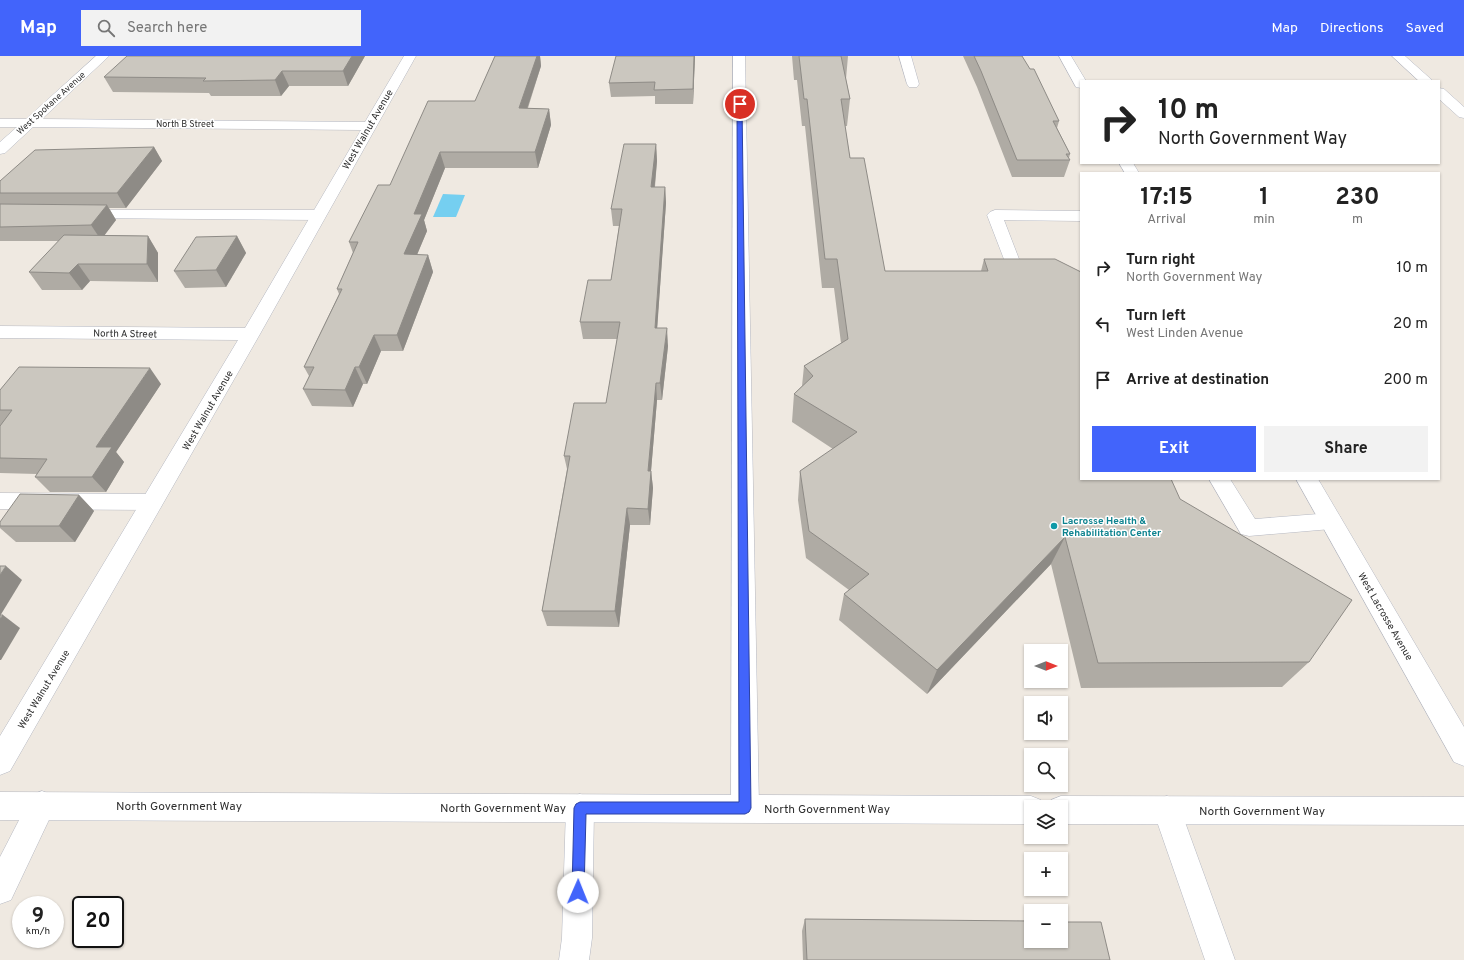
<!DOCTYPE html>
<html lang="en">
<head>
<meta charset="utf-8">
<style>
	body { margin:0; font-family:Overpass,sans-serif; background:#f2f2f2; color:#222; height:100vh; display:flex; flex-direction:column; font-size:15px; white-space:nowrap }
	* { box-sizing:border-box; margin:0 }
	p { font-size:13px; color:#767676 }
	.icon { flex:none; width:22px; height:22px; fill:none; stroke:currentColor; stroke-width:2; stroke-linecap:round; stroke-linejoin:round }
	.map { position:relative; flex:1; overflow:hidden }
	.details { position:absolute; left:1080px; top:116px; width:360px; height:308px; display:flex; flex-direction:column; background:#fff; border-radius:0px; box-shadow:0 1px 3px #0004 }
	.details>* { flex:none }
	.top-card { position:absolute; left:1080px; top:24px; width:360px; height:84px; border-radius:0px; box-shadow:0 1px 3px #0004; background:#fff; color:#222; overflow:hidden }
	.needle { width:26px; rotate:90deg }
	.fabs { position:absolute; left:1024px; top:588px; display:grid; gap:8px }
	.fabs a { display:grid; place-items:center; width:44px; height:44px; border-radius:0px; background:#fff; box-shadow:0 1px 3px #0004; font-size:20px }
	.speed { position:absolute; left:12px; top:840px; display:flex; gap:8px; font-size:20px; font-weight:700; text-align:center }
	.speed>* { display:grid; place-content:center; width:52px; height:52px; border-radius:50%; background:#fff; box-shadow:0 1px 3px #0004; line-height:1 }
	.speed small { font-size:10px; font-weight:400 }
	.speed .limit { border:2px solid #111; border-radius:6px; background:#fff; color:#111 }
	.pin { position:absolute; display:grid; place-items:center; width:34px; height:34px; color:#fff; margin:-17px; border:2px solid #fff; border-radius:50%; box-shadow:0 1px 4px #0007 }
	.me { position:absolute; width:44px; margin:-22px; rotate:1deg; stroke-linejoin:round; filter:drop-shadow(0 0 3px #0008) }
	.turn { display:flex; align-items:center; gap:14px; height:84px; padding:0 12px; font-size:18px }
	.turn .icon { width:52px; height:52px; stroke-width:2.5 }
	.turn b { display:block; font-size:28px; line-height:34px }
	.eta { display:flex; justify-content:space-evenly; align-items:center; height:68px; text-align:center }
	.eta b { font-size:24px; font-weight:700; line-height:28px }
	.cta { display:flex; gap:8px; margin-top:auto; padding:8px 12px }
	.cta a { flex:1; height:46px; border-radius:0px; background:#4264fb; color:#fff; font-size:16px; font-weight:700; line-height:46px; text-align:center }
	.cta a+a { background:#f2f2f2; color:#222 }
	ul { padding:0; list-style:none }
	li { display:flex; align-items:center; gap:12px; height:56px; padding:0 12px }
	li div { flex:1 }
	li b { display:block; font-size:15px }
	li em { font-style:normal }
	header { display:flex; align-items:center; gap:24px; box-sizing:border-box; height:56px; padding:0 20px; background:#4264fb; color:#fff }
	header strong { font-size:19px }
	nav { display:flex; gap:22px; margin-inline-start:auto; font-size:14px }
	.search { width:280px; height:36px; background:#f2f2f2; display:flex; align-items:center; gap:10px; box-sizing:border-box; padding:0 14px; border-radius:0px; color:#767676; font-size:15px }
	.map>svg:first-child { display:block }
	.water { fill:#75cff0 }
	.lines { fill:none; stroke-linecap:round; stroke-linejoin:round }
	.service-casing { stroke:#b4b7c1; stroke-width:1 }
	.minor-casing { stroke:#b4b7c1; stroke-width:1 }
	.secondary-casing { stroke:#b4b7c1; stroke-width:1 }
	.service { fill:#fff; fill-rule:evenodd }
	.minor { fill:#fff; fill-rule:evenodd }
	.secondary { fill:#fff; fill-rule:evenodd }
	.wall { fill:#afaba4 }
	.shaded-wall { fill:#8e8b86 }
	.building { fill:#cbc7bf; stroke:#8e8b86 }
	.route { fill:#4264fb; stroke:#2b41a3 }
	.culture-dot { fill:#0f9aa8; stroke:#fff; stroke-width:1.5 }
	.labels { text-anchor:middle; stroke-width:3; stroke-linejoin:round; paint-order:stroke }
	.far-street-label { font-size:9px; fill:#2e2e2e; stroke:#fff }
	.street-label { font-size:10px; fill:#2e2e2e; stroke:#fff }
	.culture-label { font-size:10px; font-weight:bold; fill:#0d838f; stroke:#fff; text-anchor:start }
	.near-street-label { font-size:12px; fill:#2e2e2e; stroke:#fff }
</style>
</head>
<body>
<header>
<strong>Map</strong>
<div class="search"><svg class="icon" aria-label="search" viewBox="0 0 24 24"><circle cx="10" cy="10" r="6"/><path d="M15 15l6 6"/></svg>Search here</div>
<nav><a>Map</a><a>Directions</a><a>Saved</a></nav>
</header>
<div class="map">
<svg width="1464" height="904" viewBox="0 0 1464 904">
	<rect width="100%" height="100%" fill="#efe9e1"/>
	<polygon class="water" points="443,138 465,139 456,161 433,161"/>
	<g class="lines">
		<defs>
			<g id="service">
				<polygon points="899,0 911,0 919,28 917,31 909,31 907,28"/>
				<polygon points="85,154 318,154 323,156 326,159 323,162 318,164 85,162 80,161 78,158 80,155"/>
				<polygon points="995,154 1081,155 1081,165 1004,164 1024,216 1081,216 1081,226 1018,226 1012,224 987,159 990,156"/>
				<polygon points="1209,423 1230,423 1255,463 1331,457 1339,459 1342,465 1339,471 1331,473 1249,480 1241,478"/>
				<polygon points="0,437 153,438 160,440 163,446 160,452 153,454 0,453"/>
				<polygon points="580,738 590,742 594,752 592,882 589,904 559,904 562,882 566,752 570,742"/>
				<polygon points="1167,740 1177,744 1235,904 1205,904 1153,754 1157,744"/>
			</g>
			<g id="minor">
				<polygon points="96,0 109,0 42,63 365,66 404,0 416,0 260,278 10,715 0,719 0,680 238,284 0,282 0,270 245,272 361,74 33,71 5,97 0,98 0,86 17,71 0,71 0,63 26,63"/>
				<polygon points="733,0 745,0 759,752 755,762 745,766 735,762 731,752"/>
				<polygon points="1059,0 1071,0 1086,25 1081,25 1081,32 1076,31"/>
				<polygon points="1392,0 1405,0 1433,25 1419,25"/>
				<polygon points="1439,32 1444,33 1464,51 1464,62 1459,61 1439,43"/>
				<polygon points="1119,107 1133,107 1139,117 1125,117"/>
				<polygon points="1296,423 1318,423 1464,671 1464,710 1454,706"/>
				<polygon points="42,735 52,739 56,749 11,844 0,848 0,801 32,739"/>
			</g>
			<g id="secondary">
				<polygon points="0,736 1031,740 1041,744 1044,751 1031,751 1031,768 0,764"/>
				<polygon points="1061,740 1464,741 1464,769 1061,768 1061,751 1048,751 1051,744"/>
			</g>
		</defs>
		<use href="#service" class="service-casing"/>
		<use href="#minor" class="minor-casing"/>
		<use href="#secondary" class="secondary-casing"/>
		<use href="#service" class="service"/>
		<use href="#minor" class="minor"/>
		<use href="#secondary" class="secondary"/>
	</g>
	<g class="wall">
		<polygon points="365,0 348,30 289,30 281,40 211,40 209,37 113,36 104,21"/>
		<polygon points="495,0 540,0 541,10 528,52 549,53 551,69 538,112 445,112 424,164 427,175 417,199 428,199 433,216 403,295 381,295 367,328 363,328 353,351 312,350 303,333 309,320 304,311 339,238 337,233 353,197 349,186 390,129 475,45"/>
		<polygon points="695,0 693,48 655,48 655,40 611,41 609,27"/>
		<polygon points="792,0 848,0 846,23 850,43 847,70 845,70 850,102 885,215 981,215 984,203 1081,423 1180,443 1309,606 1282,631 1081,632 1051,508 927,638 839,564 844,538 849,534 806,502 798,444 800,415 833,393 792,366 794,338 802,330 804,310 841,287 834,232 822,232 805,70 802,70 797,24 794,24"/>
		<polygon points="963,0 1022,0 1059,65 1057,72 1070,98 1069,102 1070,104 1064,121 1012,121 977,31"/>
		<polygon points="656,88 657,105 655,131 665,131 666,147 657,272 668,290 662,344 657,344 651,415 653,432 650,469 630,469 619,571 547,570 542,555 567,413 564,400 606,347 617,283 583,283 580,266 611,224 619,170 613,170 611,153"/>
		<polygon points="154,91 162,105 126,152 109,152 116,164 104,179 148,180 158,197 158,226 90,225 82,234 42,234 29,216 59,185 0,185 0,125"/>
		<polygon points="237,180 246,197 226,231 185,232 174,215"/>
		<polygon points="161,328 116,396 124,406 106,436 50,436 35,421 37,418 0,417 0,334"/>
		<polygon points="79,439 94,455 75,486 16,486 0,472 0,466"/>
		<polygon points="805,863 1110,904 803,904 802,875"/>
	</g>
	<g class="shaded-wall">
		<polygon points="352,0 365,0 348,30 343,15"/>
		<polygon points="537,0 540,0 541,10 522,68 519,52"/>
		<polygon points="694,0 695,0 693,48 693,33"/>
		<polygon points="282,15 289,30 281,40 275,24"/>
		<polygon points="549,53 551,69 538,112 535,96"/>
		<polygon points="656,88 657,105 653,147 651,131"/>
		<polygon points="154,91 162,105 126,152 117,137"/>
		<polygon points="440,96 445,112 424,164 427,175 410,215 404,198 414,158"/>
		<polygon points="665,131 666,147 656,289 655,272"/>
		<polygon points="107,149 116,164 101,184 91,169"/>
		<polygon points="148,180 158,197 158,226 147,208"/>
		<polygon points="237,180 246,197 226,231 216,214"/>
		<polygon points="428,199 433,216 403,295 397,279"/>
		<polygon points="78,208 90,225 82,234 69,217"/>
		<polygon points="667,272 668,290 662,344 660,327"/>
		<polygon points="374,279 381,295 367,328 359,311"/>
		<polygon points="355,311 363,328 353,351 345,334"/>
		<polygon points="150,312 161,328 116,396 124,406 106,436 92,421 96,391"/>
		<polygon points="656,327 657,344 651,415 653,432 650,469 648,453 648,415"/>
		<polygon points="79,439 94,455 75,486 59,470"/>
		<polygon points="627,452 630,469 619,571 615,555"/>
		<polygon points="1065,481 1051,508 927,638 937,614"/>
		<polygon points="6,510 22,524 0,560 0,519"/>
		<polygon points="3,559 20,572 1,604 0,604 0,563"/>
	</g>
	<g class="building">
		<polygon points="127,0 352,0 343,15 282,15 275,24 203,25 206,22 104,21"/>
		<polygon points="495,0 537,0 519,52 549,53 535,96 440,96 414,158 422,158 404,198 428,199 397,279 374,279 359,311 355,311 345,334 303,333 314,311 304,311 342,233 337,233 358,186 349,186 378,129 390,129 428,45 475,45"/>
		<polygon points="616,0 694,0 693,33 654,34 655,26 609,27"/>
		<polygon points="799,0 841,0 850,43 841,43 850,102 864,102 885,215 988,215 984,203 1055,203 1081,216 1081,423 1171,423 1180,443 1352,544 1309,606 1098,607 1065,481 937,614 844,538 869,518 809,475 800,415 857,376 794,338 813,320 804,310 848,283 837,203 825,203 807,43 804,43"/>
		<polygon points="974,0 1022,0 1030,13 1034,13 1059,65 1053,65 1070,98 1066,98 1070,104 1017,104 981,15"/>
		<polygon points="624,88 656,88 651,131 665,131 655,272 667,272 660,327 656,327 648,415 651,415 648,453 627,452 615,555 542,555 570,400 564,400 574,347 606,347 620,266 580,266 588,224 611,224 622,153 611,153"/>
		<polygon points="154,91 117,137 0,137 0,125 35,94"/>
		<polygon points="0,148 107,149 91,169 0,171"/>
		<polygon points="64,179 148,180 147,208 78,208 69,217 29,216"/>
		<polygon points="237,180 216,214 174,215 196,181"/>
		<polygon points="19,311 150,312 96,391 112,391 92,421 35,421 47,403 0,402 0,370 12,354 0,354 0,334"/>
		<polygon points="20,438 79,439 59,470 0,470 0,466"/>
		<polygon points="0,510 6,510 0,519"/>
		<polygon points="0,559 3,559 0,563"/>
		<polygon points="805,863 1031,865 1031,885 1061,885 1061,866 1101,866 1110,904 807,904"/>
	</g>
	<polygon class="route" points="740,46 742,48 751,752 749,756 745,758 586,758 584,836 582,841 578,843 573,841 572,836 574,752 576,748 580,746 739,746 737,48"/>
	<circle class="culture-dot" cx="1054" cy="470" r="4"/>
	<g class="labels">
		<g class="far-street-label">
			<text transform="translate(51 47) rotate(-42)" y="3">West Spokane Avenue</text>
			<text x="185" y="71">North B Street</text>
		</g>
		<g class="street-label">
			<text transform="translate(367 73) rotate(-60)" y="4">West Walnut Avenue</text>
			<text transform="translate(125 277) rotate(1)" y="4">North A Street</text>
			<text transform="translate(207 354) rotate(-60)" y="4">West Walnut Avenue</text>
			<text transform="translate(1386 560) rotate(60)" y="4">West Lacrosse Avenue</text>
			<text transform="translate(43 633) rotate(-59)" y="4">West Walnut Avenue</text>
		</g>
		<g class="culture-label">
			<text x="1062" y="468">Lacrosse Health &amp;<tspan x="1062" dy="12">Rehabilitation Center</tspan></text>
		</g>
		<g class="near-street-label">
			<text x="179" y="754">North Government Way</text>
			<text x="503" y="756">North Government Way</text>
			<text x="827" y="757">North Government Way</text>
			<text x="1262" y="759">North Government Way</text>
		</g>
	</g>
</svg>
<div class="fabs">
<a><svg class="needle" viewBox="-14 -14 28 28"><path d="M0-13l5 13h-10z" fill="#e53935"/><path d="M0 13l5-13h-10z" fill="#767676"/></svg></a>
<a><svg class="icon" aria-label="sound" viewBox="0 0 24 24"><path d="M4 9h4l5-4v14l-5-4H4zM17 9q2 3 0 6"/></svg></a>
<a><svg class="icon" aria-label="search" viewBox="0 0 24 24"><circle cx="10" cy="10" r="6"/><path d="M15 15l6 6"/></svg></a>
<a><svg class="icon" aria-label="layers" viewBox="0 0 24 24"><path d="M12 4l9 5-9 5-9-5zM3 14l9 5 9-5"/></svg></a>
<a>+</a>
<a>−</a>
</div>
<div class="speed"><div>9<small>km/h</small></div><div class="limit">20</div></div>
<div class="pin" style="left:740px;top:48px;background:#d93025"><svg class="icon" aria-label="arrive" viewBox="0 0 24 24"><path d="M6 21V4h12l-3 4 3 4H6"/></svg></div>
<svg class="me" style="left:578px;top:836px" viewBox="-20 -20 40 40"><circle r="19" fill="#fff"/><path d="M0-13L10 11 0 6-10 11z" fill="#4264fb"/></svg>
<div class="top-card">
<div class="turn"><svg class="icon" aria-label="right" viewBox="0 0 24 24"><path d="M7 20v-9h11M14 6l5 5-5 5"/></svg><div><b>10 m</b>North Government Way</div></div>
</div>
<section class="details">
<div class="eta">
<div><b>17:15</b><p>Arrival</p></div>
<div><b>1</b><p>min</p></div>
<div><b>230</b><p>m</p></div>
</div>
<ul>
<li><svg class="icon" aria-label="right" viewBox="0 0 24 24"><path d="M7 20v-9h11M14 6l5 5-5 5"/></svg><div><b>Turn right</b><p>North Government Way</p></div><em>10 m</em></li>
<li><svg class="icon" aria-label="left" viewBox="0 0 24 24"><path d="M17 20v-9H6M10 6l-5 5 5 5"/></svg><div><b>Turn left</b><p>West Linden Avenue</p></div><em>20 m</em></li>
<li><svg class="icon" aria-label="arrive" viewBox="0 0 24 24"><path d="M6 21V4h12l-3 4 3 4H6"/></svg><div><b>Arrive at destination</b></div><em>200 m</em></li>
</ul>
<div class="cta"><a>Exit</a><a>Share</a></div>
</section>
</div>
</body>
</html>
